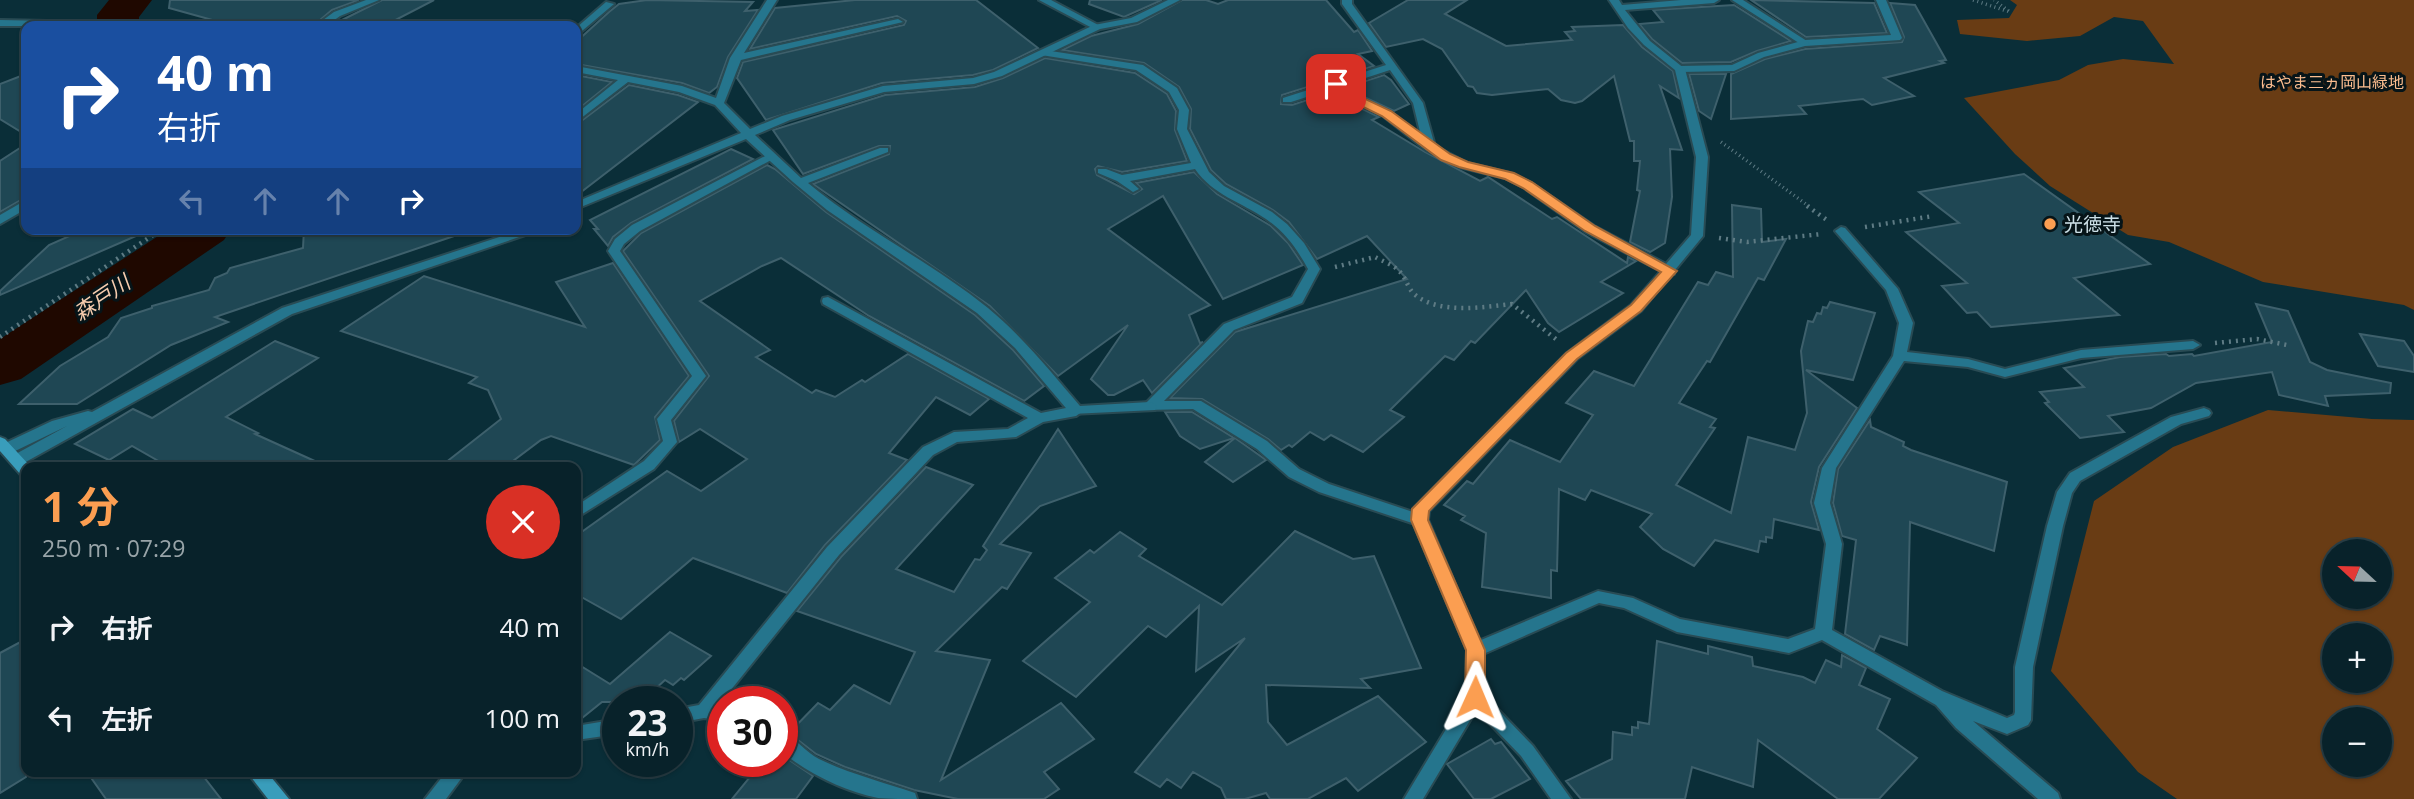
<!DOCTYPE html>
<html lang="ja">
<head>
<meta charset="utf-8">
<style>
	body { margin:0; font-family:"Open Sans","Noto Sans JP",sans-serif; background:#162f36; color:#f1f3f6; height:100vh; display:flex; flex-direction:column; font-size:26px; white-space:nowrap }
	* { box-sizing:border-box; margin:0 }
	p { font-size:23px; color:#98a4a8 }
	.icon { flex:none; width:38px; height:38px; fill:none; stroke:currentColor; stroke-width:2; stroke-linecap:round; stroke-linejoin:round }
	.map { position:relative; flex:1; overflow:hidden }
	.drawer { position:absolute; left:21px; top:462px; width:560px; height:315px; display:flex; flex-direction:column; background:#08222a; border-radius:14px; box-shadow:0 2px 5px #0004,0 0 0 2px #293f47 }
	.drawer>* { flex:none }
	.top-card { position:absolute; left:21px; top:21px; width:560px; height:214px; border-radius:14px; box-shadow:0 2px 5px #0004,0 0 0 2px #293f47; background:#1a4fa0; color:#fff; overflow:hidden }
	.needle { width:46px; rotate:292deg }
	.tools { position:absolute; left:2322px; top:539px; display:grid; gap:14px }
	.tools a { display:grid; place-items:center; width:70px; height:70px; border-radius:50%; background:#08222a; box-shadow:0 2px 5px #0004,0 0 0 2px #293f47; font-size:35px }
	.speed { position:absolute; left:602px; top:686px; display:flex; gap:14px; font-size:35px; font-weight:700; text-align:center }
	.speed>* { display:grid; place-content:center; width:91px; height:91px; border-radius:50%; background:#08222a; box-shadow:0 2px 5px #0004,0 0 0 2px #293f47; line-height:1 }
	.speed small { font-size:18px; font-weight:400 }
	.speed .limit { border:10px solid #d22; background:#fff; color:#111 }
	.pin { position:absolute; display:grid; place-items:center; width:60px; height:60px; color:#fff; margin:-30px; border-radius:14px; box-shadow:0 4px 10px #0006 }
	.me { position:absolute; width:77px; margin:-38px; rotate:1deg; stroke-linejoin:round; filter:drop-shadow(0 0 5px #0008) }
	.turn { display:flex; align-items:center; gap:24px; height:147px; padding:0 21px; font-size:32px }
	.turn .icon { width:91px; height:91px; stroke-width:2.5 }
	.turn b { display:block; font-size:49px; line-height:60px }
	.lanes { display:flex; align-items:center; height:66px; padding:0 21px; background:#0003; justify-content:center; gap:35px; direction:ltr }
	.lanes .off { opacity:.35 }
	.round { display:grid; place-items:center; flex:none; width:74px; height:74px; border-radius:37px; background:#162f36 }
	.overview { display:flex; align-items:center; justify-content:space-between; height:119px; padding:0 21px }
	h1 { font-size:42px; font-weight:700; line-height:52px; color:#fb9e51 }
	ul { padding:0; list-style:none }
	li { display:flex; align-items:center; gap:21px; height:91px; padding:0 21px }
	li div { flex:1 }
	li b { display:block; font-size:26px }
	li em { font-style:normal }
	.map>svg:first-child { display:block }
	.green { fill:#693c14; fill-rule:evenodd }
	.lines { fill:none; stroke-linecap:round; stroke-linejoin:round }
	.stream { stroke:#1f0800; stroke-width:8 }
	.river { fill:#1f0800; fill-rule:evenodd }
	.building { fill:#1f4754; stroke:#3e606c; stroke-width:2 }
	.service-casing { stroke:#294b54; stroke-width:4 }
	.minor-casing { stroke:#294b54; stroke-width:4 }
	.secondary-casing { stroke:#294b54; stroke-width:4 }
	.path-far1 { stroke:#5e7b84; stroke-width:3.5; stroke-dasharray:1 3.5; stroke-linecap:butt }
	.path { stroke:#5e7b84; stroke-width:4.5; stroke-dasharray:2 5; stroke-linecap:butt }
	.service { fill:#25758d; fill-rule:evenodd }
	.minor { fill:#25758d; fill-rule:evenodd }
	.secondary { fill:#399dbb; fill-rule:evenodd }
	.route { fill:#fb9e51; stroke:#a36735; stroke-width:2 }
	.poi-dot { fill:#fb9e51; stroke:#061418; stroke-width:2.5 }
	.labels { text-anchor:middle; stroke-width:6; stroke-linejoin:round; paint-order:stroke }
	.far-park-label { font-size:16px; fill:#fbbd8f; stroke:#061418 }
	.poi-label { font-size:19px; fill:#cee1e8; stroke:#061418; text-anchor:start }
	.water-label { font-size:21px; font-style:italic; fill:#f6ccae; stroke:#061418 }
</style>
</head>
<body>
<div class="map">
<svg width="2414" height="799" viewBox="0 0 2414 799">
	<rect width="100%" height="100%" fill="#0a2e38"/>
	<g class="green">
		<polygon points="2010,0 2414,0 2414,310 2404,305 2263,282 2169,242 2128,235 2050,186 2015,154 1964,98 2059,80 2088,65 2123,59 2174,64 2143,21 2114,17 2080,36 2027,41 1960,34 1957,20 2009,18 2017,5"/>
		<path d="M2268,410L2372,419L2414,420V799H2177L2138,772L2051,671L2094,501L2173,447ZM2334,551H2380V597H2334ZM2334,635H2380V681H2334ZM2334,719H2380V765H2334Z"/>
	</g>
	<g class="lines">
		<polyline class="stream" points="308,26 332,10 361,0"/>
		<g class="river">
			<polygon points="109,0 152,0 139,17 139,26 97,26 97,15"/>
			<polygon points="169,229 231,229 224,240 21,379 0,385 0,339"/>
		</g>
	</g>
	<g class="building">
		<polygon points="170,0 359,0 332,10 313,26 234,26 169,8"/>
		<polygon points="382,0 434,0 384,26 330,26"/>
		<polygon points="647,0 753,2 745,11 758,10 728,57 717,87 709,93 682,83 576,64 576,42 609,12 619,4"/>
		<polygon points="855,0 976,0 1038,48 993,70 973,75 882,83 766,120 737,78 743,62 904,25 906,21 897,16 750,49 775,8"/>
		<polygon points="1090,0 1162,0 1124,17 1089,4"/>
		<polygon points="1182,0 1206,0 1218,4 1228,0 1326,0 1354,32 1358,30 1372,51 1358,54 1374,66 1282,95 1281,104 1292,105 1335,91 1354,105 1379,117 1372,120 1425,152 1480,181 1488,177 1552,219 1557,217 1627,263 1628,257 1636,261 1601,282 1623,293 1559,332 1548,323 1526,290 1475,343 1471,341 1454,360 1445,356 1390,410 1404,417 1363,452 1331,435 1324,440 1310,432 1292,447 1289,445 1281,450 1268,439 1202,399 1170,398 1235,332 1407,279 1367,236 1317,259 1289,222 1273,210 1226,184 1211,170 1190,129 1191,109 1179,87 1144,63 1062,50 1091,36 1138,24"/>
		<polygon points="1408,0 1467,0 1445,14 1506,46 1572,40 1565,32 1575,31 1572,27 1623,25 1642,47 1673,71 1679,98 1660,86 1682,150 1670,149 1672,197 1665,243 1650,252 1630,242 1640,191 1637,190 1640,161 1634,161 1634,141 1630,141 1614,76 1582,101 1575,103 1561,100 1548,89 1492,95 1477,93 1473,87 1468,86 1442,49 1423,39 1386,47 1369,23"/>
		<polygon points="1751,0 1874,3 1887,33 1806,37"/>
		<polygon points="1890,3 1915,5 1946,60 1940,61 1944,63 1884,78 1914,96 1872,105 1863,99 1799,106 1806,114 1731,119 1731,74 1765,59 1805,49 1902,42 1904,37"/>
		<polygon points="1734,5 1791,41 1757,51 1731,62 1682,63 1652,39 1639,24 1663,22 1653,10"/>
		<polygon points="1045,58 1135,73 1167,94 1176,111 1175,130 1187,161 1122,172 1098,166 1095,169 1097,175 1134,194 1142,189 1136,183 1194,172 1217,194 1271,226 1288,243 1303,265 1223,299 1163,196 1108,229 1210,305 1189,315 1200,343 1203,342 1152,393 1143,380 1114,395 1108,395 1091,379 1128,325 1058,376 990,306 813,184 889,154 890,146 879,146 803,174 773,130 885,95 975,87 1003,78"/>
		<polygon points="26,74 26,135 0,119 0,84"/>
		<polygon points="1689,74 1726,74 1711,119 1699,111"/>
		<polygon points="576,75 612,82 576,111"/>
		<polygon points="1384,75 1391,80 1409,104 1394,111 1364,97 1350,86"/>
		<polygon points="629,85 678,95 698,102 576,196 576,125"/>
		<polygon points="26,144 26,197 0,212 0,161"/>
		<polygon points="731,149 753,159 631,223 613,237 608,246 594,229 598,229 590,220"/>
		<polygon points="767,165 775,169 826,212 975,315 1013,350 1044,386 1024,401 869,316 781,258 762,266 700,301 770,350 756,357 812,393 816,390 835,397 862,380 865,382 908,354 989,399 970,415 936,397 889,453 907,460 825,545 787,593 693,558 621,619 576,594 576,536 667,471 701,491 747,459 700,429 679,442 674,421 709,376 623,251 641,233"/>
		<polygon points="2024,174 2150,264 2074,278 2119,315 1991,327 1977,312 1967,313 1942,286 1967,283 1906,232 1959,223 1919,192"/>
		<polygon points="1732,205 1761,209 1762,242 1786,239 1764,280 1758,278 1710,362 1707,361 1679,403 1716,419 1710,427 1715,428 1676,485 1731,513 1748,437 1795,450 1807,413 1801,351 1808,321 1813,322 1817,313 1821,314 1823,307 1827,308 1830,302 1875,313 1853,380 1806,370 1857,408 1819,467 1811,502 1819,530 1774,519 1772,538 1766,537 1766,542 1760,541 1758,552 1715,540 1694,566 1663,549 1640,527 1652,514 1591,490 1585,500 1559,489 1557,571 1551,570 1551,598 1482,587 1486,533 1461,520 1465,516 1444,505 1467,481 1473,484 1510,440 1560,462 1593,415 1566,403 1594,371 1634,386 1698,282 1708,285 1716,272 1733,277"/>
		<polygon points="85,229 152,229 0,295 0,291 49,245"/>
		<polygon points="304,229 456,229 457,235 215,317 228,322 171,345 77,404 19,404 60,366 108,337 121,318 152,308 152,306 209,290 215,278 227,273 230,268 303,248"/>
		<polygon points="613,263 689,376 655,417 660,440 634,465 551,436 541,440 505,467 440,467 501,419 488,390 469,383 477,377 341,331 424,276 585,327 556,282"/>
		<polygon points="2256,304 2288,311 2310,362 2327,370 2391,383 2390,393 2325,396 2328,406 2279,395 2272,372 2196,383 2151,408 2108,416 2124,432 2080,438 2045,403 2049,402 2040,392 2084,387 2064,368 2120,357 2166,354 2169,356 2192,354 2194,356 2272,342"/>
		<polygon points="2360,334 2404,341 2414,356 2414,372 2378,366"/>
		<polygon points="275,341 318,358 226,417 258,433 255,434 328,467 169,467 132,446 109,460 75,444 133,409 152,418"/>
		<polygon points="1165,412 1192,412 1234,438 1200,449 1180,436"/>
		<polygon points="1870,420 1871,427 1904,442 1903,446 1911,450 2007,482 1994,551 1910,522 1907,645 1880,636 1874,650 1845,634 1856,540 1842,536 1833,503 1838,469"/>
		<polygon points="1058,429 1096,486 1040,506 1000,544 1031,553 1007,589 1002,587 936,651 990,660 941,780 1061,703 1094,739 1044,772 1059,789 1044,799 958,799 914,790 845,767 816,754 789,733 818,703 830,710 854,685 890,704 915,652 797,611 841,557 926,467 973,485 896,569 954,592 975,559 980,560 987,550 983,546"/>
		<polygon points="1235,438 1266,460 1233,482 1205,462"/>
		<polygon points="1295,531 1353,559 1374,556 1421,668 1361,679 1370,688 1266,685 1268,722 1287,745 1378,696 1426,742 1358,791 1346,778 1308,799 1270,799 1266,793 1245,799 1226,799 1221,788 1193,772 1181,788 1167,779 1160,787 1135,772 1245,638 1196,671 1199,606 1166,637 1148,626 1076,697 1023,661 1090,602 1055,578 1090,550 1094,553 1120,532 1146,549 1139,556 1222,605"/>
		<polygon points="670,632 711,656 684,680 681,678 673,685 665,680 641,702 602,702 576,723 576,663 610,684"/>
		<polygon points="26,639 26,777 0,793 0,653"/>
		<polygon points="1657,641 1708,654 1708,646 1752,657 1753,666 1803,677 1815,683 1826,660 1841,667 1842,655 1866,668 1859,685 1890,699 1877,729 1917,758 1879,799 1838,799 1758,740 1753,787 1692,767 1685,799 1581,799 1566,781 1612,759 1613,732 1632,735 1632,727 1638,728 1638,722 1649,724"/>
		<polygon points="1491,739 1495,744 1501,742 1530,779 1491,799 1474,799 1447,764"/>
		<polygon points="782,755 813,776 796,799 732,799 763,761 782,761"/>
		<polygon points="87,772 200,772 221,799 106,799"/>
	</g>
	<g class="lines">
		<defs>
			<g id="service">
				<polygon points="1039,0 1051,0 1102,27 1094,29"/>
				<polygon points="1876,0 1886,0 1902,38 1900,40 1805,46 1764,57 1734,71 1680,72 1675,69 1680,66 1732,65 1758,53 1805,40 1891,35"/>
				<polygon points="606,2 614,4 576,36 576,28"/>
				<path d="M1044,50L1143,65L1177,88L1189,110L1187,129L1209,172L1224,186L1272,212L1287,224L1304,243L1320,269L1302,303L1234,330L1164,401H1201L1267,441L1299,469L1329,484L1425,516L1428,520L1425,524H1415L1319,492L1289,477L1257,449L1193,409L1145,410L1143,407L1145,404L1224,324L1292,297L1308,269C1297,249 1285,232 1266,219C1241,202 1213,195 1195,169L1130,181L1139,189L1133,192L1117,181L1098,173V169H1106L1122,175L1191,163L1177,129L1179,110L1169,92L1136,70L1041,55V51Z"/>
				<polygon points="769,154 775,157 773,159 640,231 624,244 620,251 706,376 671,420 677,442 654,469 576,518 576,506 644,461 663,441 657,419 692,376 608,251 615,239 632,225"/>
				<polygon points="1841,227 1845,228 1898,289 1913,323 1907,352 1968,359 2005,369 2081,350 2193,341 2200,345 2193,349 2081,358 2005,377 1968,367 1904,361 1836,468 1830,503 1842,544 1832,630 1942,691 2007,718 2014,715 2015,712 2015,667 2047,526 2057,492 2070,473 2171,417 2204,408 2209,410 2211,413 2209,416 2181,424 2080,481 2072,493 2063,526 2033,667 2031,720 2028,725 2007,734 1973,721 2058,793 2060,799 2038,799 1956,728 1936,705 1822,640 1789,653 1677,632 1624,608 1599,603 1481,655 1475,657 1469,655 1467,650 1469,645 1598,591 1633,598 1680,619 1788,639 1815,629 1826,544 1814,503 1822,468 1893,356 1899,323 1886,290 1835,231"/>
				<polygon points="828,297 1041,413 1076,406 1083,411 1076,416 1043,422 1016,437 957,442 933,455 839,555 718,706 723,707 723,721 704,718 677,723 677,709 699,705 827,547 923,447 954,432 1008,429 1028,418 823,304 822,301 823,298"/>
				<polygon points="1475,690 1481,692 1533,746 1571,799 1551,799 1521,756 1469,702 1466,697 1469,692"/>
				<polygon points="618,719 618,734 576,740 576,726"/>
				<path d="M782,733C797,738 806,753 819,759C850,774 883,782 915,793L917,799C905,799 890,799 878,798C844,791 809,774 782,752Z"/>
				<polygon points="446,772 466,772 446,799 425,799"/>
			</g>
			<g id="minor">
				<polygon points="366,0 379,0 340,16 326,26 315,26 334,12"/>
				<path d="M767,0H777L744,53L898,19L903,22L741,60L724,103L750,129L782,116L883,86L973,78L994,72L1094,25L1131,18L1168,0H1180L1137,22L1100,29L1002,76L974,84L884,92L790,120L755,135L801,178L880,148H888V152L808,183C864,230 931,262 988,308C1023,337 1051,372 1080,406L1150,402L1155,404L1157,407L1155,410L1071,414L1015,348L977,313L827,210L793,182L746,139L576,209V202L741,133L715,105L679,92L628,82L576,122V114L618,80L576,72V66L682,86L716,98L730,58Z"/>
				<path d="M1342,0H1352V4L1423,103L1435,146L1467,163L1513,174L1531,183L1594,226L1666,264L1691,235L1696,157L1675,70L1644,45L1628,28L1609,0H1619L1622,5L1681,0H1719L1714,3L1625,10L1650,41L1685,69L1708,157L1703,236L1675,270L1674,274H1671L1641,311L1577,359L1429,511L1428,520L1483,650L1484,697L1423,799H1404L1466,696L1467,650L1412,520L1413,509L1567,353L1631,305L1661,271L1586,232L1523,187L1505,178L1459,167L1426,150L1383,116L1355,103L1335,88L1291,102H1283V98L1386,65L1342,4ZM1390,70L1413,103L1421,136L1391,112L1363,99L1344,85Z"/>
				<polygon points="1732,0 1743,0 1810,43 1802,45"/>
				<polygon points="0,20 143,23 148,26 0,26"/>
				<polygon points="26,200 26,209 0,224 0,215"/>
				<polygon points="524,229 543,229 292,314 22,464 17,465 10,460 12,456 67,426 11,453 6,454 0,451 1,445 52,421 88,411 92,412 282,308"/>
			</g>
			<g id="secondary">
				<polygon points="0,437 5,439 31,467 26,467 26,476 21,475 0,451"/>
				<polygon points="247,772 267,772 289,799 268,799"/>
			</g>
		</defs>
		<use href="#service" class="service-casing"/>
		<use href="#minor" class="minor-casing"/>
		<use href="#secondary" class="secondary-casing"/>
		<g class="path-far1">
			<polyline points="1973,0 2010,12 1994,0"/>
			<polyline points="1721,142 1810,207"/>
		</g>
		<g class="path">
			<polyline points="1807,206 1827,220"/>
			<polyline points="1865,227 1933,216"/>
			<polyline points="1719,238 1747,242 1822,234"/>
			<path d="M1335,267L1375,257C1382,261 1394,265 1399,271C1406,277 1407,287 1414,294C1439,315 1483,307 1512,304L1557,340"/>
			<polyline points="0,337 162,229"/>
			<polyline points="2215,343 2257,339 2287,345"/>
		</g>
		<use href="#service" class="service"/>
		<use href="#minor" class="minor"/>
		<use href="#secondary" class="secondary"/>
	</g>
	<polygon class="route" points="1332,82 1340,82 1363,98 1391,111 1450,154 1468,162 1514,173 1532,182 1595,226 1677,271 1641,311 1577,359 1429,511 1428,520 1485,650 1485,697 1482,702 1475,705 1468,702 1465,697 1466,650 1411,520 1412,509 1566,353 1631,305 1661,272 1585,231 1523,188 1505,179 1459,167 1441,160 1382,116 1355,103 1332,87"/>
	<circle class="poi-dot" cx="2050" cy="224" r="7"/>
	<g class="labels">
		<g class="far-park-label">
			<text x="2332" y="88">はやま三ヵ岡山緑地</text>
		</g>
		<g class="poi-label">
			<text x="2064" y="231">光徳寺</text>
		</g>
		<g class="water-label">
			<text transform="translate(102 298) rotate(-34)" y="7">森戸川</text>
		</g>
	</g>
</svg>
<div class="tools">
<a><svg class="needle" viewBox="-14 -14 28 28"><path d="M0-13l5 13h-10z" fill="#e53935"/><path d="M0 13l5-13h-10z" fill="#98a4a8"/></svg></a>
<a>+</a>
<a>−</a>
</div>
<div class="speed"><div>23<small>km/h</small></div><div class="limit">30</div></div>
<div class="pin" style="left:1336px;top:84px;background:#d93025"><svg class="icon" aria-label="arrive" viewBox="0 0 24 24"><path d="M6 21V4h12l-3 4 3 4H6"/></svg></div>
<svg class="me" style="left:1475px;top:697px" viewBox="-20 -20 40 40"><path d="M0-17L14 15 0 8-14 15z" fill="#fb9e51" stroke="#fff" stroke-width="4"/></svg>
<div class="top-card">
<div class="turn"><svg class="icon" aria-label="right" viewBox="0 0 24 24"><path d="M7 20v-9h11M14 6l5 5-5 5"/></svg><div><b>40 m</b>右折</div></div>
<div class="lanes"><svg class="icon off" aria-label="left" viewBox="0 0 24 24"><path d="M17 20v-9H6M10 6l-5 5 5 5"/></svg><svg class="icon off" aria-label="ahead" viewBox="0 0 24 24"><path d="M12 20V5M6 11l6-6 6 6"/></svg><svg class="icon off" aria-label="ahead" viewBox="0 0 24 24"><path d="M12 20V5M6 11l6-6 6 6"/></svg><svg class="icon" aria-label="right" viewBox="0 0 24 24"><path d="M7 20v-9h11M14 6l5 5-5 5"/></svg></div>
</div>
<section class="drawer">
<div class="overview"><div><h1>1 分</h1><p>250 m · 07:29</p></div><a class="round" style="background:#d93025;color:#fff"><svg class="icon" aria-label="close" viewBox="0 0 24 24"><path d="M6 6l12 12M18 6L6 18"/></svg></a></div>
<ul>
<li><svg class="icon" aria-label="right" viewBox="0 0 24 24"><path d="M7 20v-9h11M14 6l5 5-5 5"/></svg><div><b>右折</b></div><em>40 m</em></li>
<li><svg class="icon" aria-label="left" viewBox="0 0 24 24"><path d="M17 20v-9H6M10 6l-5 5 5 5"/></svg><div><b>左折</b></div><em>100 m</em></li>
</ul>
</section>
</div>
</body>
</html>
